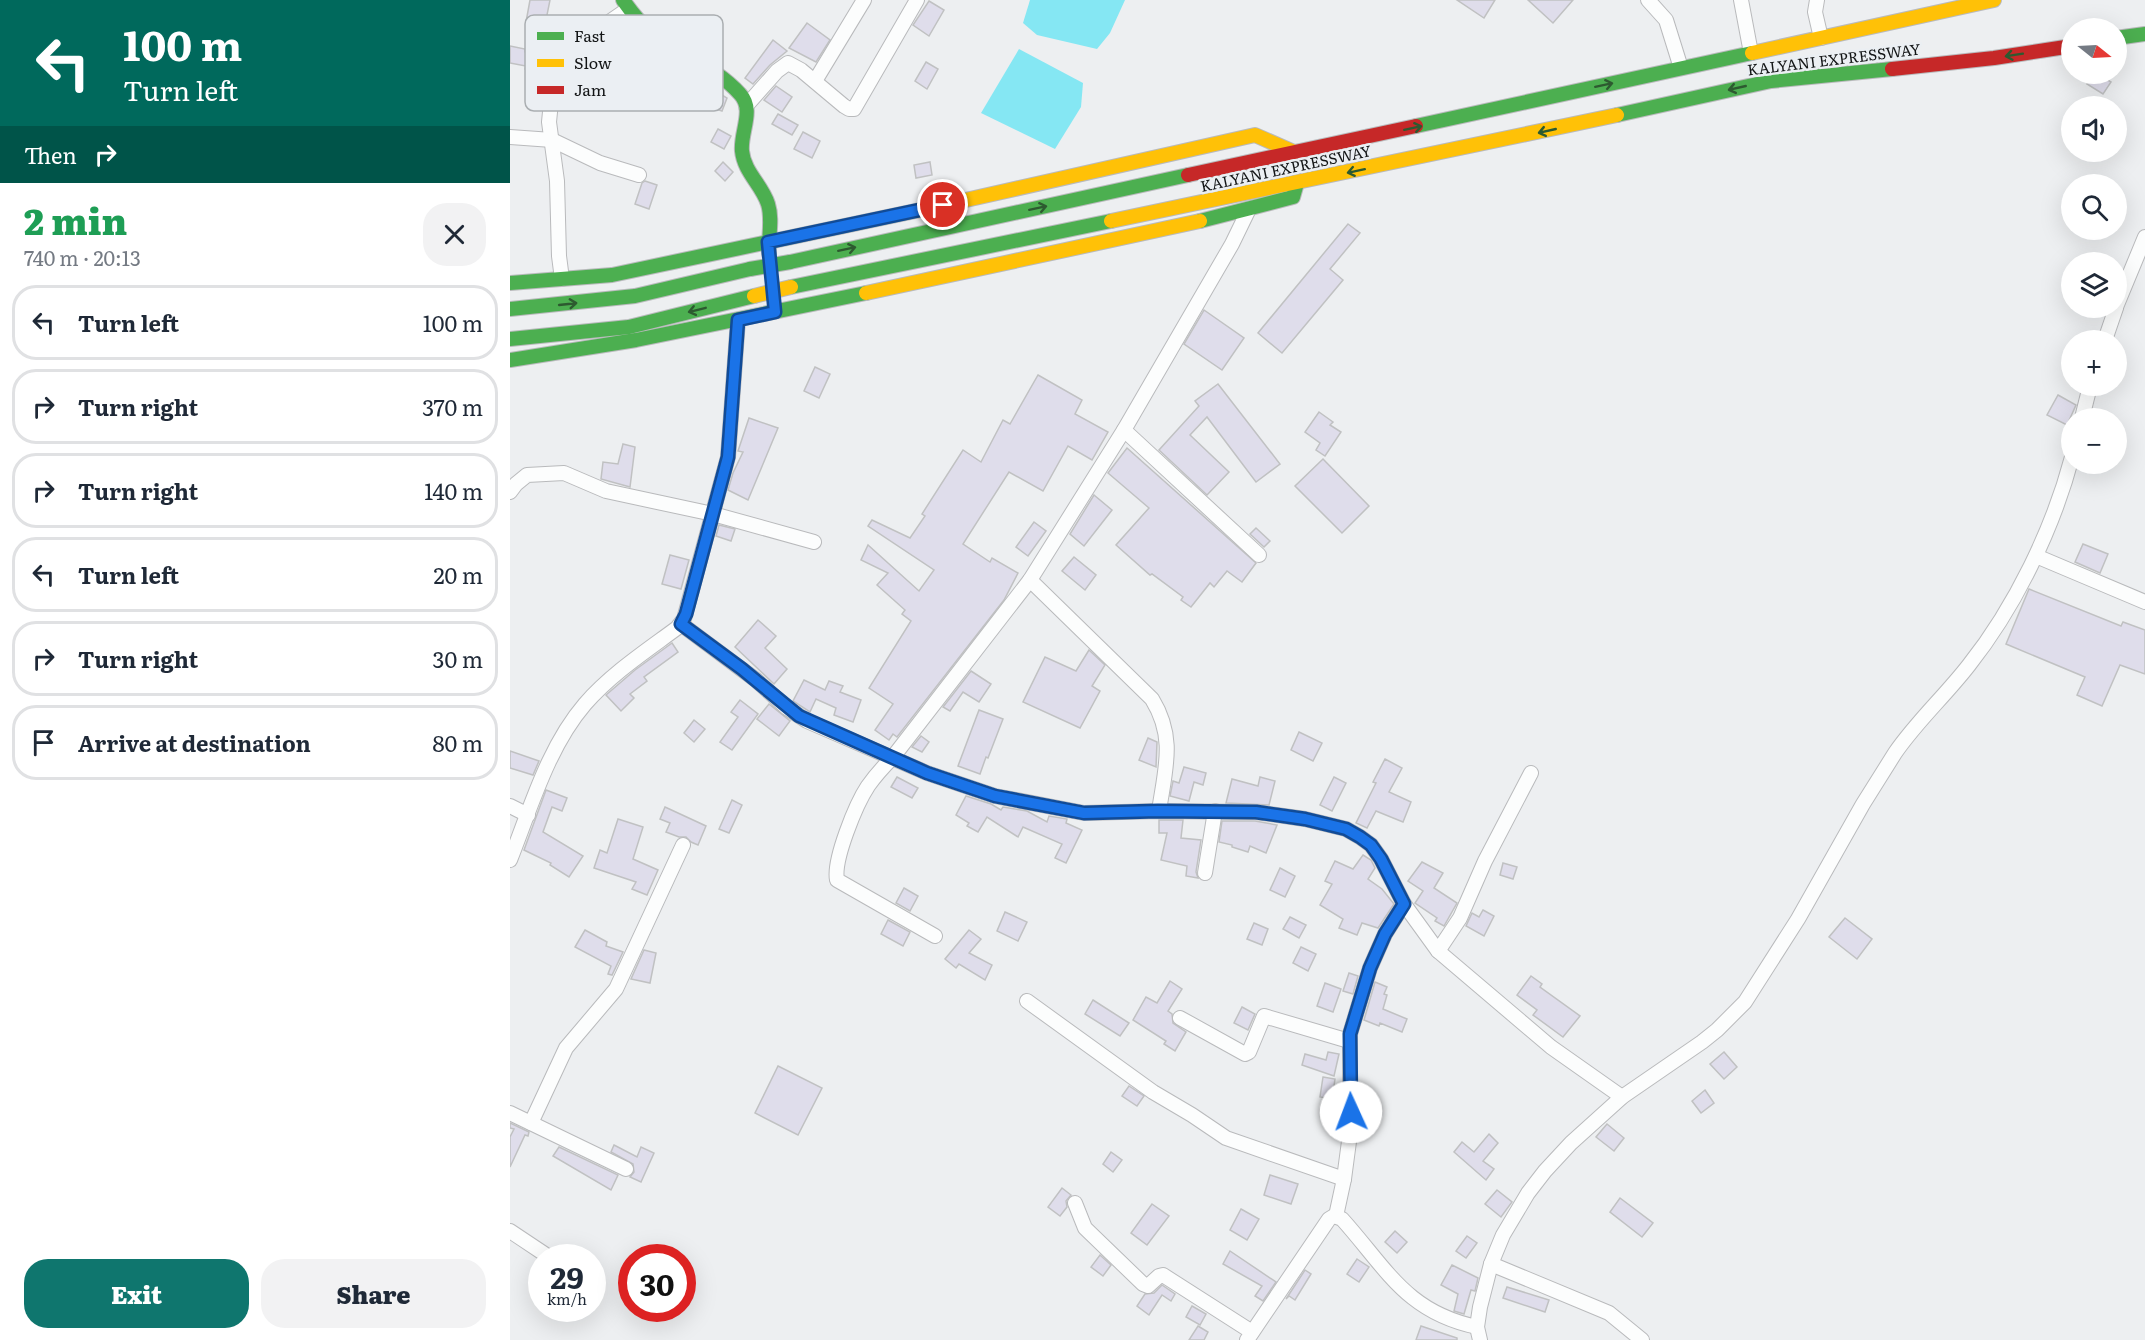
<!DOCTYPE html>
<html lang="en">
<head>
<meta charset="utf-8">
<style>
	body { margin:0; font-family:Literata,serif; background:#f2f2f3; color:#1f2937; height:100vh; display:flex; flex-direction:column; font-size:22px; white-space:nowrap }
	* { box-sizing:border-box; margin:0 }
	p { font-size:20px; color:#747a83 }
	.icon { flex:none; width:33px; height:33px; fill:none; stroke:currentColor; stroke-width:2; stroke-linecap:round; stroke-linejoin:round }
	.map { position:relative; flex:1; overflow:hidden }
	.panel { display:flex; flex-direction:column; background:#fff; width:510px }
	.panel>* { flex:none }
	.guide { background:#00695c; color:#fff; overflow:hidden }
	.needle { width:39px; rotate:108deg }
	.buttons { position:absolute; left:1551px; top:18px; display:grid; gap:12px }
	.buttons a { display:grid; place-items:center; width:66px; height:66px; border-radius:50%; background:#fff; box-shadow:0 6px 24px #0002; font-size:30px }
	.speed { position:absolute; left:18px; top:1244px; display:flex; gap:12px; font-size:30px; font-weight:700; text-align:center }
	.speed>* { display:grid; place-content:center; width:78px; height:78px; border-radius:50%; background:#fff; box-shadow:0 6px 24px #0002; line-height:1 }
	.speed small { font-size:15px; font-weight:400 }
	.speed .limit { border:9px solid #d22; background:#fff; color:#111 }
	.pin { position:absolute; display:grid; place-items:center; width:51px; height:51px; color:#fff; margin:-26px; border:3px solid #fff; border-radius:50%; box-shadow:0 2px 6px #0007 }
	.me { position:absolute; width:66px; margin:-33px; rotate:358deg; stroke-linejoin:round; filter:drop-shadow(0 0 4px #0008) }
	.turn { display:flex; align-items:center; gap:21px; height:126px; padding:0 24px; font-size:27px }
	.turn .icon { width:78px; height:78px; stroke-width:2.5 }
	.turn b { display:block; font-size:42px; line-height:51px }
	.then { display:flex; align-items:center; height:57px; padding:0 24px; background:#0003; gap:12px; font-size:22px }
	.round { display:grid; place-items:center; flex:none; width:63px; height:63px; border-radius:24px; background:#f2f2f3 }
	.head { display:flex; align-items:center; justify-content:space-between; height:102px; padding:0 24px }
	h1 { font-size:36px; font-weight:800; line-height:45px; color:#1e9e55 }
	.button { display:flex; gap:12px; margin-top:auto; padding:12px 24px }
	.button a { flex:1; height:69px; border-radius:24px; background:#0f766e; color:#fff; font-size:24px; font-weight:800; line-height:69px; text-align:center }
	.button a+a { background:#f2f2f3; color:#1f2937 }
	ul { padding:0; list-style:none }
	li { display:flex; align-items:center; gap:18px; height:75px; margin:0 12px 9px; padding:0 12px; border:3px solid #e0e1e3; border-radius:24px }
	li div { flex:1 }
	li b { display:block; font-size:22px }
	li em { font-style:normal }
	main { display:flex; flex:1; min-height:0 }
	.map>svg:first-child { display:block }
	.water { fill:#85e7f3 }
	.building { fill:#dfddeb; stroke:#c0c1c2; stroke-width:1.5 }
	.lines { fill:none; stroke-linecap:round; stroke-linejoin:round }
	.street-casing { stroke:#b9babc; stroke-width:16 }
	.fast-casing { stroke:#b9babc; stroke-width:16 }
	.slow-casing { stroke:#b9babc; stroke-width:16 }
	.jam-casing { stroke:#b9babc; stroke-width:16 }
	.street { stroke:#fcfdfd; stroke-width:14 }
	.fast { stroke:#4caf50; stroke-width:14 }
	.slow { stroke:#ffc107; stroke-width:14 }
	.jam { stroke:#c62828; stroke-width:14 }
	.fast-bridge-casing { stroke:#b9babc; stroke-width:16; stroke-linecap:butt }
	.slow-bridge-casing { stroke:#b9babc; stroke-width:16; stroke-linecap:butt }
	.fast-bridge { stroke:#4caf50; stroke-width:14 }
	.slow-bridge { stroke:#ffc107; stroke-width:14 }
	.oneway { stroke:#2d5a30 }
	.route-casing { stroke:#114b97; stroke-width:15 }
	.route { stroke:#1a73e8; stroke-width:10 }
	.labels { text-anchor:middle; stroke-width:5; stroke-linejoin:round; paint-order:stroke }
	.street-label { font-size:15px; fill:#131516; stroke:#ebeff3 }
	.key { fill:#ebeff3; stroke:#aaaeb1; stroke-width:1.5 }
	.key-label { font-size:16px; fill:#131516 }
</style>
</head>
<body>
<main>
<section class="panel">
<div class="guide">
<div class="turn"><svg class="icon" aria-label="left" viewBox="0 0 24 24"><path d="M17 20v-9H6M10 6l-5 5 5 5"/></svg><div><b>100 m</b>Turn left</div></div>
<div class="then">Then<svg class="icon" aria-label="right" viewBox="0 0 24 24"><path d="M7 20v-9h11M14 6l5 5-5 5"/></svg></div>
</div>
<div class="head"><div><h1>2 min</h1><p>740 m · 20:13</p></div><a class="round"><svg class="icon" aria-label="close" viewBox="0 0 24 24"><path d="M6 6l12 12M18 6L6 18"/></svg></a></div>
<ul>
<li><svg class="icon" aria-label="left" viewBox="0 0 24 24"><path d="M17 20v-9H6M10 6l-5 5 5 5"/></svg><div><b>Turn left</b></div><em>100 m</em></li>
<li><svg class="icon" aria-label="right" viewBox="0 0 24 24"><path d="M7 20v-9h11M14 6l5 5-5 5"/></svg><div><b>Turn right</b></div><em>370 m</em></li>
<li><svg class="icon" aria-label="right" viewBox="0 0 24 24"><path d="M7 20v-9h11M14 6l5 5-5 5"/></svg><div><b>Turn right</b></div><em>140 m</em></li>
<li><svg class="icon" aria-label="left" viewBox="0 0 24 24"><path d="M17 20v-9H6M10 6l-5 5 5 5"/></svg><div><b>Turn left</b></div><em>20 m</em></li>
<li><svg class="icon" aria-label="right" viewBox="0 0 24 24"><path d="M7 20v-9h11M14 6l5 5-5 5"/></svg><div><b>Turn right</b></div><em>30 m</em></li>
<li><svg class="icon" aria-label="arrive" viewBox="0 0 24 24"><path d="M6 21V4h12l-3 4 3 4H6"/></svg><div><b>Arrive at destination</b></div><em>80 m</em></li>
</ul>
<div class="button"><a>Exit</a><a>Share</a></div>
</section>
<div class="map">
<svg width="1635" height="1340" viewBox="0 0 1635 1340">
	<rect width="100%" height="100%" fill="#edeff1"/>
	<g class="water">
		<polygon points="520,0 615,0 600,33 587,49 527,35 513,23"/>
		<polygon points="509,49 573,83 571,107 545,149 471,113"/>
	</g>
	<g class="building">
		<polygon points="20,0 40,0 35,25 16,22"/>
		<polygon points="947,0 985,0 974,18"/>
		<polygon points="1018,0 1063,0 1043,23"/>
		<polygon points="419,1 434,10 419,36 403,25"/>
		<polygon points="297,23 320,40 306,62 279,48"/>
		<polygon points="263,40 277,51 260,65 243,84 235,78"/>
		<polygon points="0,46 15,49 15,52 38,59 34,74 15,69 16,66 0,63"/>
		<polygon points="416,62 428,69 417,89 405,81"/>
		<polygon points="1584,74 1588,74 1601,82 1593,94 1577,84"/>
		<polygon points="266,86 282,97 272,112 254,100"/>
		<polygon points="207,92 217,98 212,111 200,107"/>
		<polygon points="268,114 288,125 282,135 262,124"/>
		<polygon points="208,129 221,136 214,149 201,142"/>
		<polygon points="293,132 310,141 302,158 284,149"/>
		<polygon points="213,162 223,172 215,181 205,171"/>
		<polygon points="420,162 422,175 406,178 404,165"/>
		<polygon points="135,181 147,185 139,209 125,204 132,183"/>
		<polygon points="838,224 850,233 820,269 833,280 772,353 748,333"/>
		<polygon points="694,310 734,338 712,370 674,344"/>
		<polygon points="305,367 320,374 309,398 294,391"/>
		<polygon points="528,375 572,400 565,414 598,432 582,460 558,446 533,491 499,472 453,544 480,562 482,558 508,573 494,600 387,737 383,734 379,740 365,730 383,704 359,688 401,621 392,614 395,610 367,585 378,573 351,560 358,545 409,591 424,570 358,526 362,520 400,538 415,516 412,514 453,450 471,462 493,420 500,424"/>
		<polygon points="708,384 770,464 746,482 697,417 680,435 719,472 697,495 649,450 689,406 685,401"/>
		<polygon points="1548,395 1566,405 1557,425 1537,415"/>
		<polygon points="809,412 823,422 820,425 831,432 815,456 806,450 810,443 795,432"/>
		<polygon points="239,418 268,428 238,500 218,490 223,473 233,452 228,451"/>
		<polygon points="113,444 125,447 120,487 91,479 93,462 108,464"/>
		<polygon points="617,448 746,563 732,582 717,571 704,587 700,583 681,607 671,600 673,597 642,574 640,575 606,545 639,508 598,473"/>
		<polygon points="813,459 859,506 832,533 785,486"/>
		<polygon points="584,495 602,510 574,546 560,534"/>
		<polygon points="524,522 536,531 518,556 506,547"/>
		<polygon points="209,525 225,529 221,541 206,536"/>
		<polygon points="746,528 760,541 754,547 740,534"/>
		<polygon points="1573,544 1598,554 1590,573 1565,562"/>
		<polygon points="160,555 179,560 171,589 152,584"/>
		<polygon points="564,557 586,575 575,590 552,571"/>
		<polygon points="1519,589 1611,626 1613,622 1635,630 1635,674 1610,665 1592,706 1567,695 1575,677 1496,644"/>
		<polygon points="248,620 266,636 255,648 277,669 264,684 225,647"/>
		<polygon points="162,643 168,652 134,677 137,681 120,694 124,698 111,711 96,695 125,670"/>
		<polygon points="579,650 595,665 582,686 590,691 570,728 513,702 535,657 566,671"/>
		<polygon points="461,671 481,684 469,702 453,692 440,711 433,707"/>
		<polygon points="294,680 315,690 319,681 333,686 330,692 351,700 343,722 324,715 326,708 306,699 300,712 283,701"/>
		<polygon points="230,700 248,714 222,750 210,742 228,717 221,712"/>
		<polygon points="259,704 280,721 269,736 247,719"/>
		<polygon points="469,710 493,719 478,758 476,757 470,774 448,766"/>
		<polygon points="184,720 195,729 184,742 174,733"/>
		<polygon points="789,732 812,743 803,761 781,750"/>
		<polygon points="411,736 419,742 412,752 402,747"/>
		<polygon points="638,738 647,742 646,767 629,760"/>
		<polygon points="0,751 29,761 23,775 0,768"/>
		<polygon points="875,759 892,768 879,792 901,802 893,822 866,811 857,828 846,823 866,783 863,782"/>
		<polygon points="674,767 696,773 693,785 684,782 679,801 660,796 663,781 669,783"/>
		<polygon points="387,777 408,788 402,798 381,787"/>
		<polygon points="750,777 765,781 759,805 716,803 722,779 748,786"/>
		<polygon points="824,777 836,783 822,811 810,805"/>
		<polygon points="36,790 57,798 52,811 42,807 33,832 73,856 59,877 40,865 41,863 14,850"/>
		<polygon points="456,796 481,804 491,810 493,807 517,811 537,822 539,816 557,819 556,823 572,830 556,863 545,858 552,844 513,827 508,837 477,817 468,832 457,826 459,823 446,815"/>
		<polygon points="222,800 232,805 219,833 209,829"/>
		<polygon points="155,807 196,826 188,845 181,842 176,837 169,837 156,832 160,823 150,819"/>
		<polygon points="108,819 133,827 123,859 148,870 137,895 122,889 126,882 84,868 90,850 97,853"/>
		<polygon points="649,820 673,820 671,838 691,840 686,872 688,878 676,876 677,866 651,860 657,833 649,833"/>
		<polygon points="712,821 745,821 767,825 756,853 740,846 738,852 722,847 722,845 709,842"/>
		<polygon points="853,855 861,860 865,868 858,879 872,889 884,904 868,928 852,923 847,935 829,928 833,919 810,905 822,884 815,881 825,861 843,869"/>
		<polygon points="912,862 933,873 924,888 947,903 934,926 925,921 927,918 905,903 913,891 898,881"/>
		<polygon points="993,863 1007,867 1003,879 990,875"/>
		<polygon points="770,868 785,876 775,897 760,890"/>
		<polygon points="394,888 408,896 400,911 386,903"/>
		<polygon points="973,910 984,916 974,936 956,926 962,913 969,917"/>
		<polygon points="495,912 517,922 508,941 487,931"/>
		<polygon points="780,917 796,925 789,938 773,929"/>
		<polygon points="1335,918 1362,939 1347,959 1319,937"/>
		<polygon points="378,920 400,932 393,946 371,934"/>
		<polygon points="744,923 758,929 752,945 737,939"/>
		<polygon points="75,930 97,942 96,946 113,952 102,975 98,974 101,966 65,947"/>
		<polygon points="459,930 471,939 459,953 482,965 475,980 449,964 446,968 435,959"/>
		<polygon points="791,947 806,954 798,971 783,963"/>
		<polygon points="134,950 146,953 140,983 121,979"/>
		<polygon points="839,973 848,976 843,994 833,991"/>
		<polygon points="1021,976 1032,984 1030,987 1070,1016 1053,1037 1023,1015 1027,1010 1007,995"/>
		<polygon points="660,981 672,989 658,1011 662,1014 663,1023 676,1032 665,1051 654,1044 656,1041 623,1020 636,997 647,1003"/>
		<polygon points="865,982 877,987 874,994 877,995 873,1009 897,1019 892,1032 870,1023 869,1026 854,1020"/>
		<polygon points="815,983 831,989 823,1012 807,1006"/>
		<polygon points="583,1000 619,1023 610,1036 575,1014"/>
		<polygon points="732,1007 745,1014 738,1030 724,1023"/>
		<polygon points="818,1052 829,1054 824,1076 792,1065 795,1054 816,1060"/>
		<polygon points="1214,1052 1227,1067 1214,1079 1200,1064"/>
		<polygon points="268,1066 312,1088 288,1135 245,1113"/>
		<polygon points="813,1077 825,1079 822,1099 810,1097"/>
		<polygon points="619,1086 634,1096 627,1106 612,1096"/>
		<polygon points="1195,1090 1204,1103 1191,1113 1182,1101"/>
		<polygon points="0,1123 19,1132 18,1136 15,1135 0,1167 0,1137 4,1129 0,1128"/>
		<polygon points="1097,1124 1114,1138 1104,1151 1086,1137"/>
		<polygon points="979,1134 988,1143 973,1161 984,1169 976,1180 944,1152 952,1142 964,1152"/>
		<polygon points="104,1145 127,1157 131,1147 144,1153 131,1182 120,1177 124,1172 123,1164 101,1152"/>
		<polygon points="49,1147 108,1175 101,1190 43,1156"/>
		<polygon points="601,1152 612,1160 603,1172 593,1164"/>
		<polygon points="760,1175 788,1184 781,1204 754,1195"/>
		<polygon points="552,1188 561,1195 556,1201 557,1207 550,1216 538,1207"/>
		<polygon points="987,1190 1002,1202 991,1217 975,1204"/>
		<polygon points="1110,1198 1143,1223 1132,1237 1100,1212"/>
		<polygon points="642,1204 659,1216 637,1245 621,1233"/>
		<polygon points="731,1209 749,1219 737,1240 720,1230"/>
		<polygon points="885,1231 897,1242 887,1253 875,1242"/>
		<polygon points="957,1236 967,1243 956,1258 946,1251"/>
		<polygon points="720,1251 766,1282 753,1301 745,1296 752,1286 713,1264"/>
		<polygon points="590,1255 601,1265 593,1276 581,1267"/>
		<polygon points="847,1259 859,1267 849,1282 837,1274"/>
		<polygon points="942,1265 968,1278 965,1291 961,1290 954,1314 944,1311 948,1294 931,1285"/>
		<polygon points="795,1270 801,1274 785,1300 779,1296 776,1299"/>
		<polygon points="652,1285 665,1294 661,1301 652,1295 639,1315 627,1306 635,1294 644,1293"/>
		<polygon points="997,1287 1039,1300 1035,1312 993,1298"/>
		<polygon points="682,1306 696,1314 690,1325 676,1317"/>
		<polygon points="688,1326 698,1332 694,1340 679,1340"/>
		<polygon points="911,1326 947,1338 947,1340 906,1340"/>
	</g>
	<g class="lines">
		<defs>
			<g id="street">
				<polyline points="1138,0 1156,20 1171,68"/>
				<polyline points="1231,0 1241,53"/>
				<polyline points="1307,0 1305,12 1311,38"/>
				<polyline points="305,81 354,0"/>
				<polyline points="236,106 267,71 278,63 291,70 334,106 339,109 344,109 407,0"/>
				<polyline points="0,137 42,140 90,163 129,175"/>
				<polyline points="52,279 49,256 47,181 39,122 41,102 48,71 55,56 70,42 118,9"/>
				<polyline points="1606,307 1635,237"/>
				<polyline points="1595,340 1606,308"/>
				<polyline points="1572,418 1580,386"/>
				<polyline points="614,430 749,555"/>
				<polyline points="0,492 6,484 17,475 54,473 96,491 203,514 304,542"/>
				<polyline points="1526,556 1635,602"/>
				<path d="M520,580L642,699C666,738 655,769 649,811"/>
				<polyline points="171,624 246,680 277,708 297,721 417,773 485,796 574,813 649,811 746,812 795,819 836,829 850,837 861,845 871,859 894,904 928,951 1041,1047 1112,1097"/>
				<polyline points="0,806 18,815"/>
				<path d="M0,860C21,807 38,747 75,704C101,674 136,651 167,628L174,619L218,457L228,320"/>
				<polyline points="695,873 705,811"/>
				<path d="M425,936L327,880C323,860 346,804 358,786C365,776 374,766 383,757L520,580L614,430L722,244L739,209"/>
				<polyline points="928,951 950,918 975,861 1021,773"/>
				<polyline points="517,1001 643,1092 682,1115 716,1138 834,1179"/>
				<polyline points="670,1018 735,1054 739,1052 754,1016 839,1041"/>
				<polyline points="0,1113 116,1169"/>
				<polyline points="21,1123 56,1048 106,989 173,845"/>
				<polyline points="565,1203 575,1228 633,1284 638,1286 649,1276 653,1275 742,1332"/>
				<polyline points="826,1216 834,1179 840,1134 840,1034 860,968 875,934 894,904"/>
				<polyline points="0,1231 39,1257"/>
				<polyline points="981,1264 1099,1313 1132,1340"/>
				<path d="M737,1340L819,1219L824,1216L832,1219C877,1269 896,1312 967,1327"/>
				<path d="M970,1340L967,1327L970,1307L981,1264L993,1235L1018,1193L1035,1171L1061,1143L1112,1097L1192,1042L1207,1030L1235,1002L1288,919L1353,804L1385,753C1407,721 1435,696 1459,665C1505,607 1543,529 1562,457"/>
			</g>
			<g id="fast">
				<path d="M113,0C120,10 127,20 137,28C165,53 204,65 230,94C245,110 230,132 232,151C234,172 252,185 258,204C263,220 258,237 259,254"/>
				<polyline points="1606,38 1635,34"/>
				<polyline points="1107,115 1261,81 1382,69"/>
				<polyline points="906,126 1242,53"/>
				<polyline points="690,221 783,197 787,183"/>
				<polyline points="280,262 678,175"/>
				<polyline points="0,283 102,275 429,206"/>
				<polyline points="281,287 601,221"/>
				<polyline points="0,309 125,296 240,269"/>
				<polyline points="0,339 119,327 244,296"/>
				<polyline points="0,360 126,340 356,293"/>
			</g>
			<g id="slow">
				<polyline points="1242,53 1484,0"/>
				<polyline points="429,206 745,135 784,152"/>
				<polyline points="601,221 1107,115"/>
				<polyline points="356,293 690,221"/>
			</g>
			<g id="jam">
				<polyline points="1382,69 1484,58 1562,46"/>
				<polyline points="678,175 906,126"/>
			</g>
		</defs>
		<use href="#street" class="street-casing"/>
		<use href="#fast" class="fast-casing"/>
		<use href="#slow" class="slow-casing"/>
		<use href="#jam" class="jam-casing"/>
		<use href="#street" class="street"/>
		<use href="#fast" class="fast"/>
		<use href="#slow" class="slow"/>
		<use href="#jam" class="jam"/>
		<defs>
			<polyline id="fast-bridge" points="240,269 280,262"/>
			<polyline id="slow-bridge" points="244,296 281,287"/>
		</defs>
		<use href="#fast-bridge" class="fast-bridge-casing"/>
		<use href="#slow-bridge" class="slow-bridge-casing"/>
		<use href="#fast-bridge" class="fast-bridge"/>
		<use href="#slow-bridge" class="slow-bridge"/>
	</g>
	<defs><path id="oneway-shaft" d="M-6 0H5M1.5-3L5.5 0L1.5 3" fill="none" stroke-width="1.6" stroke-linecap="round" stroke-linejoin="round" transform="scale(1.5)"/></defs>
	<g class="oneway">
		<use href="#oneway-shaft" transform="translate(1504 55) rotate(171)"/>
		<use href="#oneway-shaft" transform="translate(1094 85) rotate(-12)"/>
		<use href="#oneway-shaft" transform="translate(1227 88) rotate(167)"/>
		<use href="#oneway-shaft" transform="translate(903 128) rotate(-12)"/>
		<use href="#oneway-shaft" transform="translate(1037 131) rotate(167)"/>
		<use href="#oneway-shaft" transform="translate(846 171) rotate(168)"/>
		<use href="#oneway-shaft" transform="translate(528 208) rotate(-12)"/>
		<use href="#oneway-shaft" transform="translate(337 249) rotate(-12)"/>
		<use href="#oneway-shaft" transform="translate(58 304) rotate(-6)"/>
		<use href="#oneway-shaft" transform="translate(187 310) rotate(166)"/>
	</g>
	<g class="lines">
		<defs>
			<polyline id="route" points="433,205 258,242 265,312 228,320 218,457 176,614 171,624 232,669 289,716 417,773 485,796 574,813 648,811 746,812 795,819 836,829 850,837 861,845 871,859 894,904 875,934 860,968 840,1034 841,1112"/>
		</defs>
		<use href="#route" class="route-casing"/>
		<use href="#route" class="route"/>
	</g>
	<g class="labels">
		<g class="street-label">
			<text transform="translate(1324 60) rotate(-7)" y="5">KALYANI EXPRESSWAY</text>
			<text transform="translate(776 169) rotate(-12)" y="5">KALYANI EXPRESSWAY</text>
		</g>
	</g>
	<rect x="15" y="15" width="198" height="96" rx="9" class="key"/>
	<rect x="27" y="32" width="27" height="8" fill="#4caf50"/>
	<rect x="27" y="59" width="27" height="8" fill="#ffc107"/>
	<rect x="27" y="86" width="27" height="8" fill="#c62828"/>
	<g class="key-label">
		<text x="64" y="42">Fast</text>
		<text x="64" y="69">Slow</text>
		<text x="64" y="96">Jam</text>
	</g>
</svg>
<div class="buttons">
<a><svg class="needle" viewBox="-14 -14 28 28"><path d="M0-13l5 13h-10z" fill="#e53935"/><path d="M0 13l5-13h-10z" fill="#747a83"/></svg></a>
<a><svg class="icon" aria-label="sound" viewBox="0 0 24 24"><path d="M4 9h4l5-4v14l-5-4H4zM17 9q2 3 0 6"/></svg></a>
<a><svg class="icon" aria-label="search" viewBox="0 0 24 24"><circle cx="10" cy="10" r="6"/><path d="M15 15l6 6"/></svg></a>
<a><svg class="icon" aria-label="layers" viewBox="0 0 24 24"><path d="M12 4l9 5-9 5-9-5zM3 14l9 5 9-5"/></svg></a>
<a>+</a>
<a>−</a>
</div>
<div class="speed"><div>29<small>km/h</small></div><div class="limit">30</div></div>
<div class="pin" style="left:433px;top:205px;background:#d93025"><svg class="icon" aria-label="arrive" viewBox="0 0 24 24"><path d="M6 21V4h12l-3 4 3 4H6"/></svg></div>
<svg class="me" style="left:841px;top:1112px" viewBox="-20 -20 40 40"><circle r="19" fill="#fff"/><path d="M0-13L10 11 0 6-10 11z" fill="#1a73e8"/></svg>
</div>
</main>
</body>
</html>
